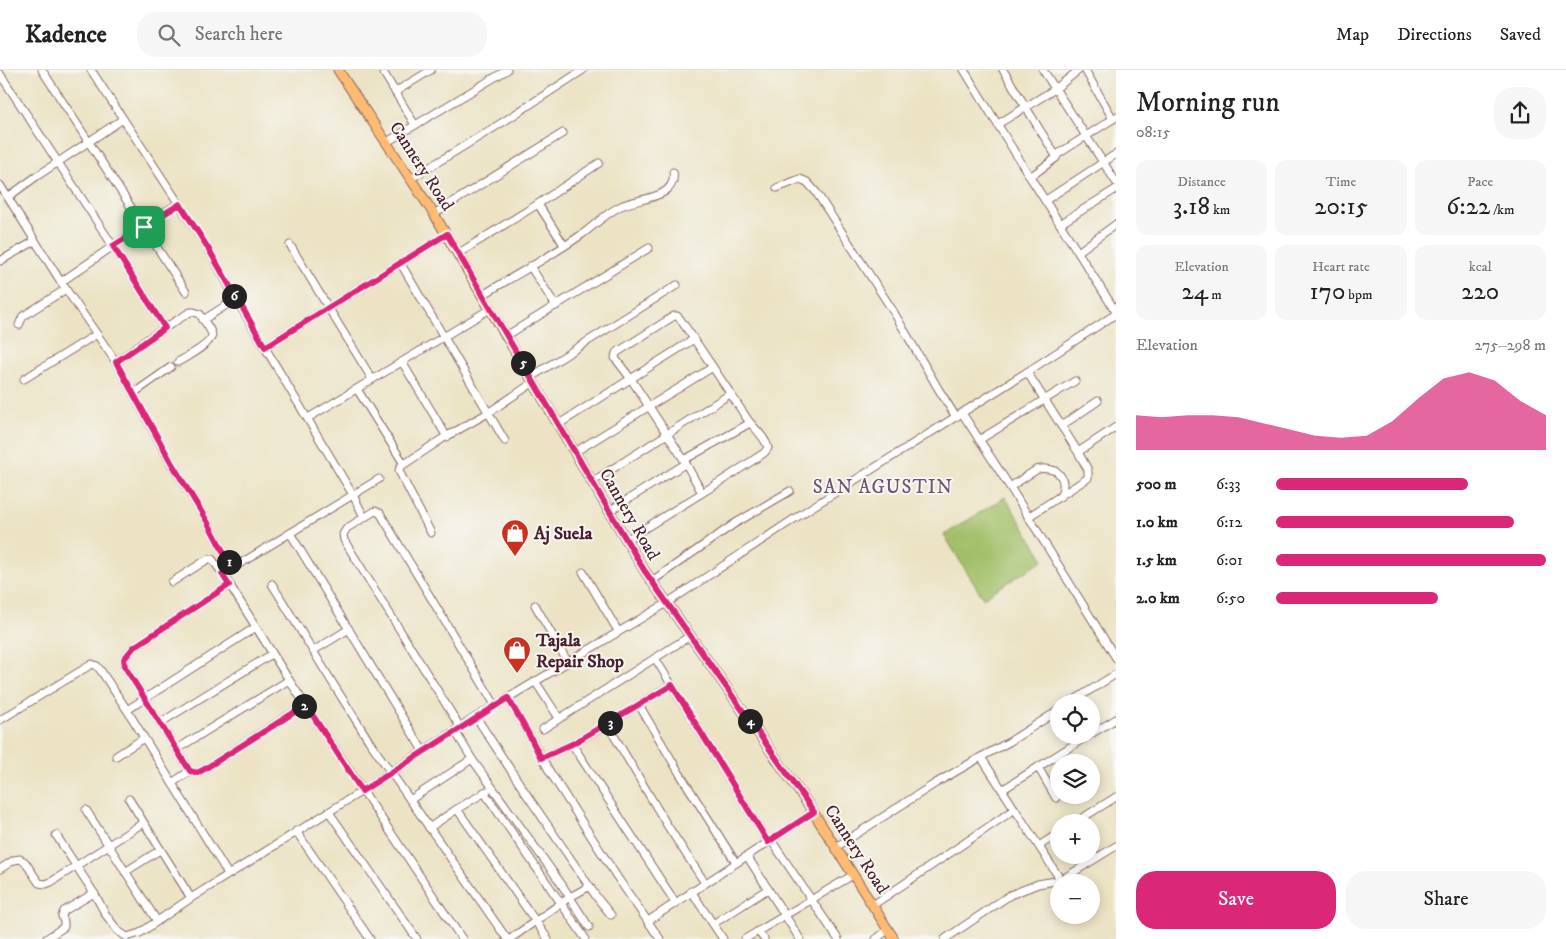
<!DOCTYPE html>
<meta charset="utf-8">
<style>
body{margin:0;font-family:"IM FELL DW Pica",serif;background:#f6f6f6;color:#222;height:100vh;display:flex;flex-direction:column;font-size:19px;white-space:nowrap}
*{box-sizing:border-box;margin:0}
p{font-size:16px;color:#767676}
.icon{flex:none;width:28px;height:28px;fill:none;stroke:currentColor;stroke-width:2;stroke-linecap:round;stroke-linejoin:round}
.map{position:relative;flex:1;overflow:hidden}
.details{display:flex;flex-direction:column;background:#fff;width:450px}
.details>*{flex:none}
.tools{position:absolute;left:1050px;top:624px;display:grid;gap:10px}
.tools a{display:grid;place-items:center;width:50px;height:50px;border-radius:50%;background:#fff;box-shadow:0 2px 12px #0003;font-size:25px}
.pin{position:absolute;display:grid;place-items:center;width:42px;height:42px;color:#fff;margin:-21px;border-radius:10px;box-shadow:0 2px 8px #0006}
.km{position:absolute;width:25px;height:25px;margin:-12px;border-radius:50%;background:#222;color:#fff;font-size:14px;line-height:25px;text-align:center}
.round{display:grid;place-items:center;flex:none;width:52px;height:52px;border-radius:20px;background:#f6f6f6}
.summary{display:flex;align-items:center;justify-content:space-between;height:85px;padding:0 20px}
h1{font-size:28px;font-weight:600;line-height:38px}
.metrics{display:grid;grid-template-columns:repeat(3,1fr);gap:8px;height:85px;padding:5px 20px}
.metrics div{display:grid;align-content:center;border-radius:12px;background:#f6f6f6;text-align:center}
.metrics b{font-size:25px;font-weight:600}
.metrics small{font-size:14px;font-weight:400}
.metrics p{font-size:14px}
.chart{height:140px;padding:10px 20px}
.chart p{display:flex;justify-content:space-between}
.chart svg{width:100%;height:90px;margin-top:5px;fill:#db2777;opacity:.7}
.primary-button{display:flex;gap:10px;margin-top:auto;padding:10px 20px}
.primary-button a{flex:1;height:58px;border-radius:20px;background:#db2777;color:#fff;font-size:20px;font-weight:600;line-height:58px;text-align:center}
.primary-button a+a{background:#f6f6f6;color:#222}
ul{padding:0 20px;list-style:none;font-size:16px}
li{display:grid;grid-template-columns:80px 60px 1fr;align-items:center;height:38px}
li i{height:12px;border-radius:6px;background:#db2777}
header{display:flex;align-items:center;gap:30px;box-sizing:border-box;height:70px;padding:0 25px;background:#fff;border-bottom:1px solid #e0e0e0}
header strong{font-size:24px}
nav{display:flex;gap:28px;margin-inline-start:auto;font-size:18px}
.search{width:350px;height:45px;background:#f6f6f6;display:flex;align-items:center;gap:12px;box-sizing:border-box;padding:0 18px;border-radius:20px;color:#767676;font-size:19px}
main{display:flex;flex:1;min-height:0}
.map>svg:first-child{display:block}
.green{fill:#a1bf67;stroke:#766f49}
.lines{fill:none;stroke-linecap:round;stroke-linejoin:round}
.minor-casing{stroke:#836461;stroke-width:9}
.major-casing{stroke:#836461;stroke-width:11}
.minor{stroke:#fff;stroke-width:7}
.major{stroke:#febb71;stroke-width:9}
.route-casing{stroke:#fff;stroke-width:10}
.route{stroke:#db2777;stroke-width:6}
.labels{text-anchor:middle;stroke-width:4;stroke-linejoin:round;paint-order:stroke}
.street-label{font-size:18px;fill:#4a1f2b;stroke:#f6f6f2}
.poi-label{font-size:18px;font-weight:bold;fill:#4a1f2b;stroke:#f6f6f2;text-anchor:start}
.neighbourhood-label{font-size:19px;letter-spacing:1px;fill:#715270;stroke:#f6f6f2}
</style>
<header>
<strong>Kadence</strong>
<div class="search"><svg class="icon" aria-label="search" viewBox="0 0 24 24"><circle cx="10" cy="10" r="6"/><path d="M15 15l6 6"/></svg>Search here</div>
<nav><a>Map</a><a>Directions</a><a>Saved</a></nav>
</header>
<main>
<div class="map">
<svg width="1116" height="869" viewBox="0 0 1116 869">
<rect width="100%" height="100%" fill="#f6f6f2"/>
<filter id="ink" filterUnits="userSpaceOnUse"><feTurbulence type="fractalNoise" baseFrequency=".02" numOctaves="2"/><feDisplacementMap in="SourceGraphic" scale="10" xChannelSelector="R" yChannelSelector="G"/><feConvolveMatrix kernelMatrix="1 2 1 2 8 2 1 2 1" color-interpolation-filters="sRGB"/></filter>
<filter id="wash" filterUnits="userSpaceOnUse"><feTurbulence type="fractalNoise" baseFrequency=".0096" numOctaves="4" result="noise"/><feDisplacementMap in="SourceGraphic" scale="20" xChannelSelector="R" yChannelSelector="G"/><feGaussianBlur stdDeviation="1.12" result="paint"/><feColorMatrix in="noise" values="0 0 0 0 0 0 0 0 0 0 0 0 0 0 0 0 0 1.4 0 .05"/><feComposite in="paint" operator="in"/></filter>
<g filter="url(#wash)">
<rect width="100%" height="100%" fill="#ece3c4"/>
<!-- green -->
<polygon class="green" points="1005,427 1044,490 983,528 944,465"/>
</g>
<g filter="url(#ink)">
<g class="lines">
<!-- minor casing -->
<g class="minor-casing">
<g id="minor">
<polyline points="42,0 186,222"/>
<polyline points="91,0 208,178 236,229 353,425 364,447"/>
<polyline points="382,0 415,55"/>
<polyline points="964,0 1030,107"/>
<polyline points="1003,0 1056,86"/>
<polyline points="1043,0 1116,112"/>
<polyline points="1085,0 1113,49"/>
<polyline points="0,4 113,176 179,133"/>
<polyline points="395,22 431,0"/>
<polyline points="1116,47 1058,84 1056,88 1030,107 1116,242"/>
<polyline points="998,54 1055,19 1079,0"/>
<polyline points="387,72 507,0"/>
<polyline points="412,108 503,52 583,0"/>
<polyline points="0,115 61,212 116,292 171,393 207,451 232,498"/>
<polyline points="777,118 800,109 807,112 816,122 893,241 939,320 956,347"/>
<polyline points="8,127 37,106 123,49"/>
<polyline points="1046,130 1116,84"/>
<polyline points="538,134 564,175"/>
<polyline points="434,144 563,63"/>
<polyline points="1060,154 1116,119"/>
<polyline points="290,175 372,309"/>
<polyline points="1078,182 1116,154"/>
<polyline points="459,183 538,134 599,93"/>
<polyline points="0,191 35,171"/>
<polyline points="401,194 505,371"/>
<polyline points="530,196 556,236"/>
<polyline points="61,212 113,176 165,258"/>
<path d="M483,225C515,205 550,187 581,165C594,156 606,143 621,136C638,128 678,129 673,102"/>
<polyline points="203,250 236,229"/>
<polyline points="19,255 23,246 66,219"/>
<polyline points="506,266 649,178"/>
<polyline points="694,269 680,249 677,246 674,246 616,283 615,288 631,309 684,390 702,423"/>
<polyline points="265,277 447,164"/>
<path d="M116,292L149,268L190,242H194L200,244C203,250 211,259 212,265C212,273 185,288 178,292"/>
<polyline points="402,292 447,367"/>
<polyline points="1027,302 1078,382 1116,357"/>
<polyline points="531,307 677,215"/>
<polyline points="24,309 97,264"/>
<polyline points="357,319 404,394"/>
<polyline points="134,323 171,297"/>
<polyline points="962,343 1010,417 1116,588"/>
<polyline points="308,348 490,239"/>
<path d="M559,354L694,269C712,296 730,323 748,350C755,359 766,368 768,378L764,383L723,410L626,470"/>
<polyline points="1061,356 1098,331"/>
<polyline points="979,370 1075,311"/>
<polyline points="575,382 713,297"/>
<polyline points="684,390 750,353"/>
<polyline points="379,409 223,504 289,610 462,869"/>
<polyline points="592,412 730,324"/>
<path d="M1010,417L1036,400C1043,397 1050,399 1056,401C1065,408 1064,416 1061,426"/>
<polyline points="609,441 685,394"/>
<polyline points="1028,447 1088,408 1088,400 1078,382"/>
<polyline points="290,463 423,681"/>
<polyline points="431,463 399,401 400,397 442,369 488,343 534,312"/>
<polyline points="583,502 618,561"/>
<polyline points="652,511 734,454 790,421"/>
<polyline points="172,512 208,489 212,489 223,504"/>
<polyline points="272,514 332,612 369,671 507,869"/>
<polyline points="229,515 134,577 124,589 125,597 190,701 197,703 203,700 305,635"/>
<polyline points="535,535 567,591"/>
<polyline points="313,581 349,559"/>
<polyline points="655,588 768,772"/>
<polyline points="535,611 559,648"/>
<polyline points="508,628 550,702 617,807 660,869"/>
<polyline points="1071,632 1116,604"/>
<polyline points="639,635 680,704 736,793"/>
<polyline points="127,640 172,713"/>
<polyline points="476,647 525,722 598,829 611,845"/>
<polyline points="0,650 92,594 97,596 101,601 127,640 256,557"/>
<polyline points="160,653 272,584"/>
<polyline points="607,654 671,615"/>
<polyline points="460,657 344,470 343,464 347,458 375,441 380,443 495,635"/>
<polyline points="543,659 690,566"/>
<polyline points="455,661 472,689 560,812 589,857"/>
<polyline points="1091,664 1116,649"/>
<polyline points="572,674 675,832"/>
<polyline points="177,679 289,610"/>
<polyline points="116,686 144,668"/>
<polyline points="981,687 1009,672 1059,640"/>
<polyline points="541,688 572,674 607,654 667,755 705,813"/>
<polyline points="1038,697 1056,728"/>
<polyline points="190,701 172,713 228,804"/>
<polyline points="1002,720 1089,665"/>
<polyline points="484,722 585,868"/>
<polyline points="129,729 191,828"/>
<polyline points="410,730 472,689"/>
<polyline points="457,739 487,721"/>
<polyline points="86,740 157,851"/>
<polyline points="329,742 417,869"/>
<polyline points="1076,752 1116,727"/>
<polyline points="429,758 457,739 548,869"/>
<polyline points="296,761 370,869"/>
<polyline points="56,765 94,823 106,845 118,861 127,867 140,863 191,828 362,721 476,647 667,533 809,439 1027,302 1116,244"/>
<polyline points="771,770 838,869"/>
<polyline points="1039,776 1059,763"/>
<polyline points="836,777 936,713 981,687 1062,812"/>
<polyline points="747,786 800,869"/>
<polyline points="0,799 14,790 20,789 25,792 39,813 46,814 51,812 143,753"/>
<polyline points="125,802 160,780"/>
<polyline points="691,821 723,869"/>
<polyline points="873,835 1015,739"/>
<polyline points="648,851 814,742"/>
<polyline points="713,854 768,819"/>
<polyline points="758,861 764,869"/>
<polyline points="46,869 64,857 64,852 62,846 64,841 94,823"/>
<polyline points="510,869 570,827 590,816"/>
<polyline points="745,869 853,805"/>
<polyline points="876,869 888,860"/>
<polyline points="945,869 1010,825 1038,814 1061,810 1116,776"/>
</g>
</g>
<!-- major casing -->
<g class="major-casing">
<polyline id="major" points="338,0 434,144 644,500 808,734 894,869"/>
</g>
<!-- minor -->
<use href="#minor" class="minor"/>
<!-- major -->
<use href="#major" class="major"/>
</g>
</g>
<g class="lines" filter="url(#ink)">
<!-- route casing -->
<g class="route-casing">
<polygon id="route" points="180,134 208,178 265,277 447,164 644,500 814,742 768,772 672,615 572,674 541,688 527,661 508,628 362,721 306,635 203,700 197,703 190,701 125,597 124,589 134,577 229,515 222,504 232,498 207,451 171,392 116,292 165,258 113,176"/>
</g>
<!-- route -->
<use href="#route" class="route"/>
</g>
<!-- icons -->
<defs>
<g id="shop-pin" transform="scale(1.4375)"><path d="M0 17L-7.5 6A9.5 9.5 0 1 1 7.5 6Z" fill="#c8321e" stroke="#f6f6f2"/><path d="M-5-2.5h2.3a2.7 3.5 0 0 1 5.4 0H5L5.5 6h-11ZM-1.5-2.5h3a1.5 2.3 0 0 0-3 0Z" fill="#fff"/></g>
</defs>
<g fill-rule="evenodd">
<use href="#shop-pin" x="515" y="463"/>
<use href="#shop-pin" x="517" y="580"/>
</g>
<g class="labels">
<!-- street labels -->
<g class="street-label">
<text transform="translate(422 96) rotate(57)" y="6">Cannery Road</text>
<text transform="translate(630 444) rotate(60)" y="6">Cannery Road</text>
<text transform="translate(857 779) rotate(57)" y="6">Cannery Road</text>
</g>
<!-- poi labels -->
<g class="poi-label">
<text x="534" y="469">Aj Suela</text>
<text x="536" y="576">Tajala<tspan x="536" dy="21">Repair Shop</tspan></text>
</g>
<!-- neighbourhood labels -->
<g class="neighbourhood-label">
<text x="883" y="423">SAN AGUSTIN</text>
</g>
</g>
</svg>
<div class="tools">
<a><svg class="icon" aria-label="locate" viewBox="0 0 24 24"><circle cx="12" cy="12" r="6"/><path d="M12 2v4M12 18v4M2 12h4M18 12h4"/></svg></a>
<a><svg class="icon" aria-label="layers" viewBox="0 0 24 24"><path d="M12 4l9 5-9 5-9-5zM3 14l9 5 9-5"/></svg></a>
<a>+</a>
<a>−</a>
</div>
<div class="pin" style="left:144px;top:157px;background:#1e9e55"><svg class="icon" aria-label="arrive" viewBox="0 0 24 24"><path d="M6 21V4h12l-3 4 3 4H6"/></svg></div>
<b class="km" style="left:229px;top:492px">1</b>
<b class="km" style="left:304px;top:636px">2</b>
<b class="km" style="left:610px;top:653px">3</b>
<b class="km" style="left:750px;top:651px">4</b>
<b class="km" style="left:523px;top:293px">5</b>
<b class="km" style="left:234px;top:226px">6</b>
</div>
<section class="details">
<div class="summary"><div><h1>Morning run</h1><p>08:15</p></div><a class="round"><svg class="icon" aria-label="share" viewBox="0 0 24 24"><path d="M12 15V3M7 8l5-5 5 5M5 13v7h14v-7"/></svg></a></div>
<div class="metrics">
<div><p>Distance</p><b>3.18<small> km</small></b></div>
<div><p>Time</p><b>20:15</b></div>
<div><p>Pace</p><b>6:22<small> /km</small></b></div>
</div>
<div class="metrics">
<div><p>Elevation</p><b>24<small> m</small></b></div>
<div><p>Heart rate</p><b>170<small> bpm</small></b></div>
<div><p>kcal</p><b>220</b></div>
</div>
<div class="chart"><p><span>Elevation</span>275–298 m</p>
<svg viewBox="0 0 160 44" preserveAspectRatio="none"><path d="M0 44V27L10 28L20 27L30 27L40 28L50 31L60 34L70 37L80 38L90 37L100 30L110 19L120 9L130 6L140 10L150 20L160 27V44z"/></svg>
</div>
<ul>
<li><b>500 m</b>6:33<i style="width:71%"></i></li>
<li><b>1.0 km</b>6:12<i style="width:88%"></i></li>
<li><b>1.5 km</b>6:01<i style="width:100%"></i></li>
<li><b>2.0 km</b>6:50<i style="width:60%"></i></li>
</ul>
<div class="primary-button"><a>Save</a><a>Share</a></div>
</section>
</main>
